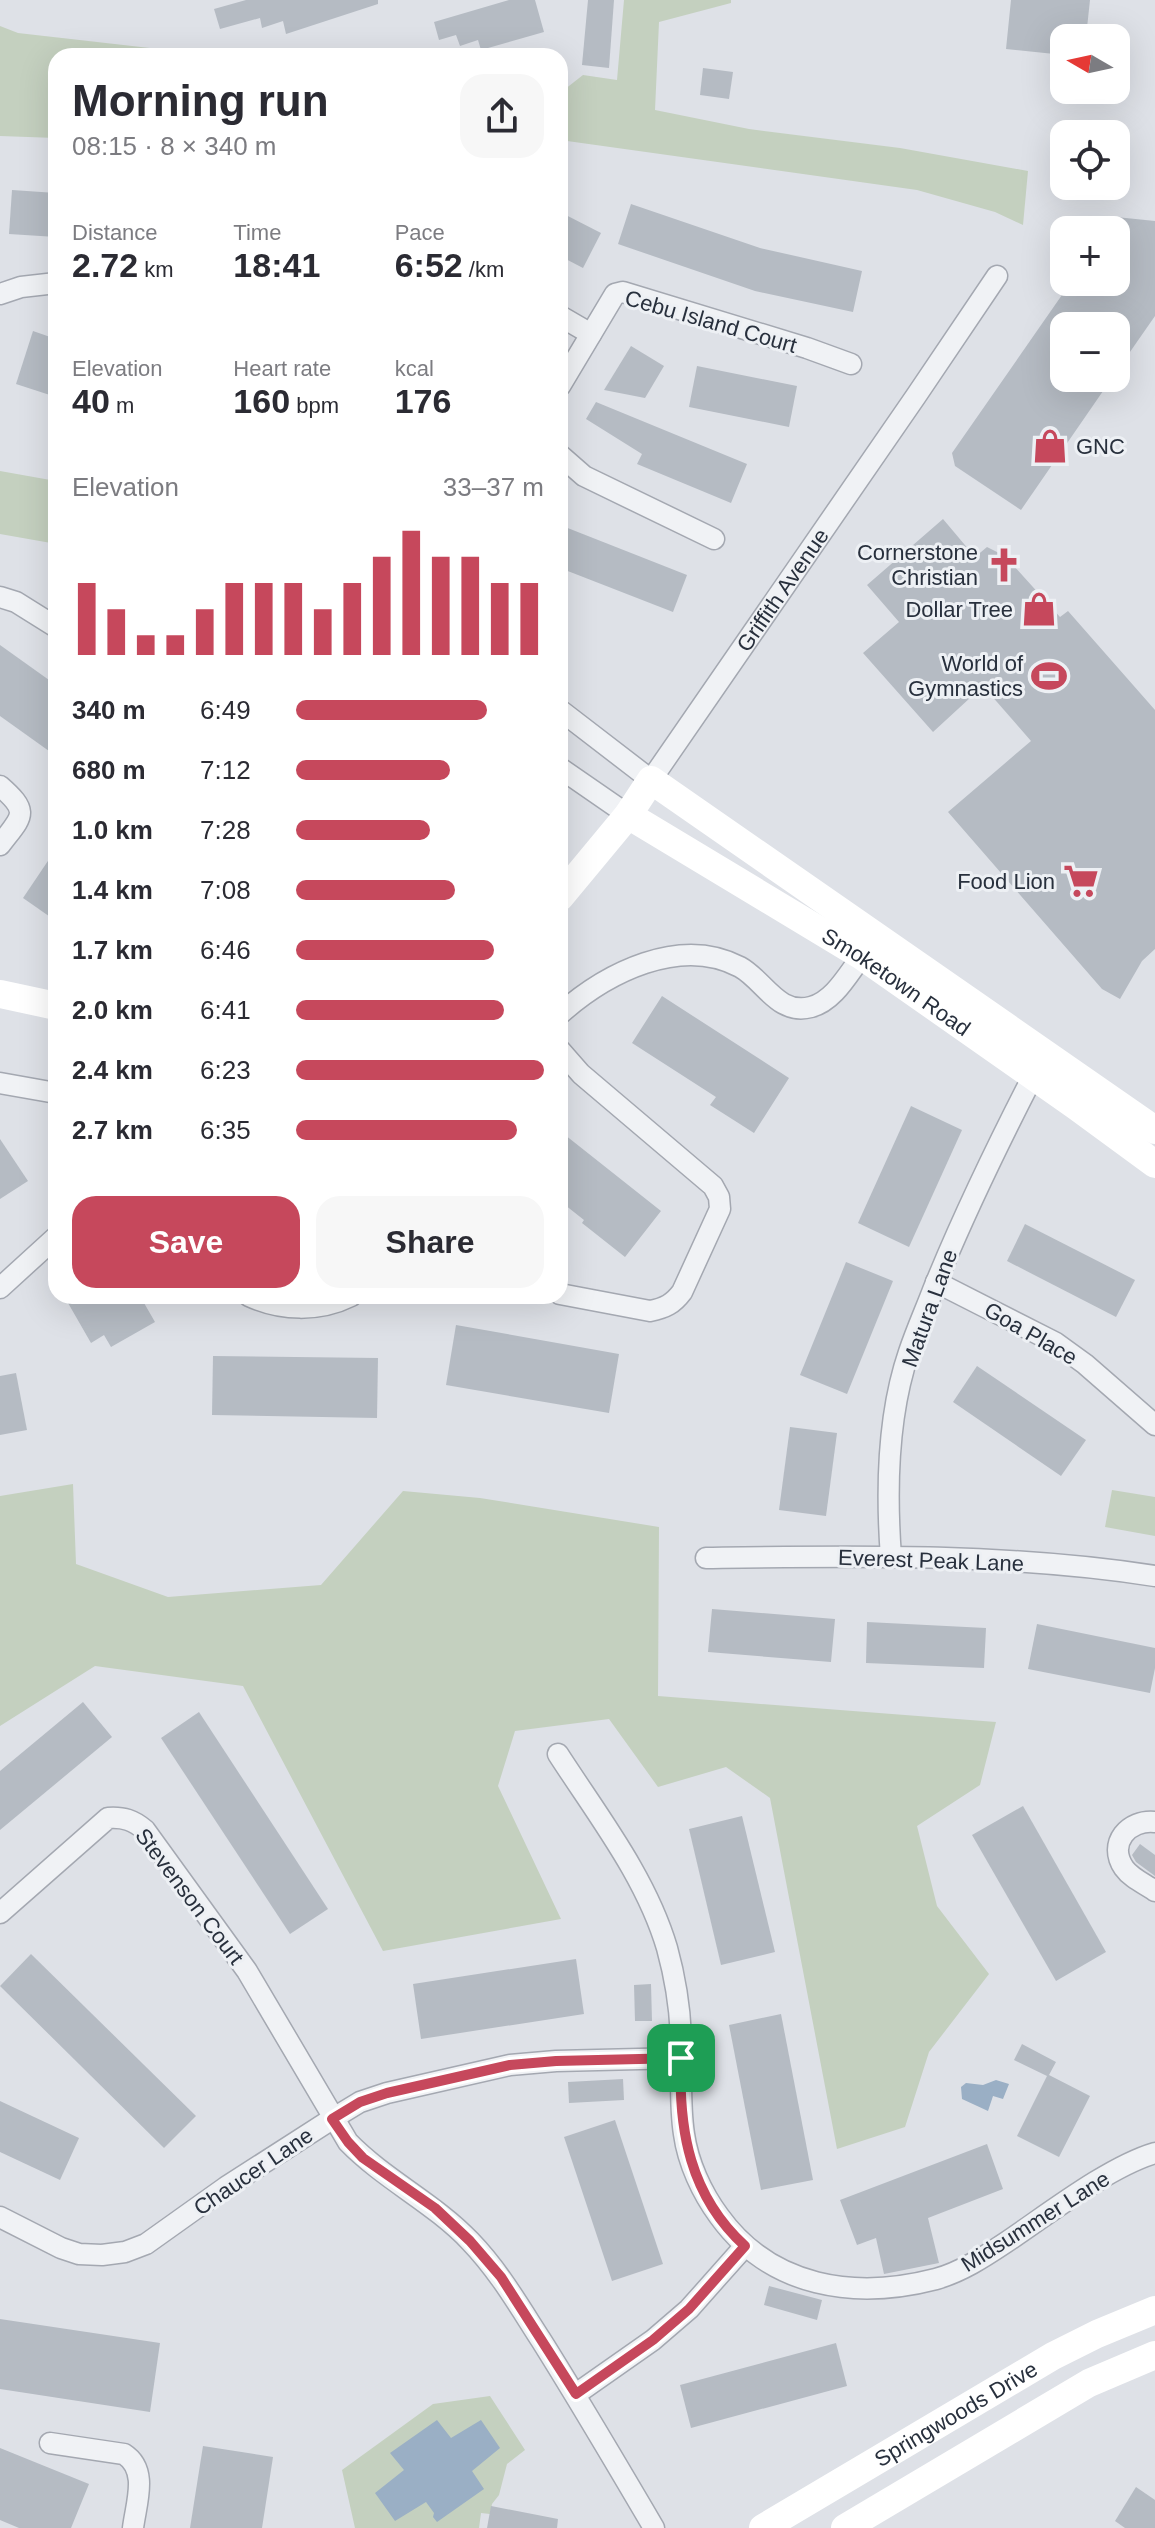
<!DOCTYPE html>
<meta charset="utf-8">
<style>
body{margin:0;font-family:Helvetica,sans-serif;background:#f7f7f7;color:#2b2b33;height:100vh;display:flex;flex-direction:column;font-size:30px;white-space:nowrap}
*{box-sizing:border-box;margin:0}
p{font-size:26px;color:#7c7c81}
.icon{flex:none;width:44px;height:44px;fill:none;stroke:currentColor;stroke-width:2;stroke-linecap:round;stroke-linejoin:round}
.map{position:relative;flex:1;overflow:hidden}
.side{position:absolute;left:48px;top:48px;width:520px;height:1256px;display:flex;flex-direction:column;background:#fff;border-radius:24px;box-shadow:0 8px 32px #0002}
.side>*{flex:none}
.needle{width:52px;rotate:279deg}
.tools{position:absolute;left:1050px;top:24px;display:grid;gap:16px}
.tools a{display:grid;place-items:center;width:80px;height:80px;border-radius:16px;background:#fff;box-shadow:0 8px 32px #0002;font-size:40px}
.pin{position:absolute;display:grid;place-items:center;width:68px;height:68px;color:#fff;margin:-34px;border-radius:16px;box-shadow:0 4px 12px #0006}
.round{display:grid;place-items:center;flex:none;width:84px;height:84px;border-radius:24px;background:#f7f7f7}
.headline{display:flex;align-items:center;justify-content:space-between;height:136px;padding:0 24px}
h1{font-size:44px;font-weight:700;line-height:60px}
.stats{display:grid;grid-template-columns:repeat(3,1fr);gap:12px;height:136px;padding:8px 24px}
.stats div{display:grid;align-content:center}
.stats b{font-size:34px;font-weight:700}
.stats small{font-size:22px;font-weight:400}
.stats p{font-size:22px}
.chart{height:224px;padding:16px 24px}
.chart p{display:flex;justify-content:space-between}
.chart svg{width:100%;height:144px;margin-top:8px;stroke:#c6485c;stroke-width:6}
.cta{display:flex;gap:16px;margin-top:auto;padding:16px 24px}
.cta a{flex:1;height:92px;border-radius:24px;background:#c6485c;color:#fff;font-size:32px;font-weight:700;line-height:92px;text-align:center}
.cta a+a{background:#f7f7f7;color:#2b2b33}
ul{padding:0 24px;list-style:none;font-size:26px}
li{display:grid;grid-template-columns:128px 96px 1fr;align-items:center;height:60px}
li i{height:20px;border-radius:10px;background:#c6485c}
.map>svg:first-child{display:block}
.green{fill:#c4d0bf}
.water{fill:#9aafc5}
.building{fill:#b5bbc3}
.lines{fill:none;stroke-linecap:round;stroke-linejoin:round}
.street-casing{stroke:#a4a8b1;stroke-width:23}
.street{stroke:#f0f2f5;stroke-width:20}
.secondary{stroke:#fff;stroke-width:28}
.route-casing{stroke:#fff;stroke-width:16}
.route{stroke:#c6485c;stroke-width:10}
.labels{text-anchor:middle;stroke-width:6;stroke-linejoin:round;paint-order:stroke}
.street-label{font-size:22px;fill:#28303d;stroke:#edf0f4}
.poi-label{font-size:22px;fill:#28303d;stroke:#edf0f4;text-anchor:end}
</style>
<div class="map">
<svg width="1155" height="2528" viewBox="0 0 1155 2528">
<rect width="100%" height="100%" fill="#dee1e7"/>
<!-- green -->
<g class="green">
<polygon points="624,0 731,0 731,3 659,22 655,110 749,129 900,148 1028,171 1023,225 995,212 917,190 560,140 560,93 583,75 617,80"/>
<polygon points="0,26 18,33 220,56 56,56 56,138 0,136"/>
<polygon points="0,471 56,481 56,517 51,543 0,534"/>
<polygon points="73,1484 76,1564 168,1597 321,1585 403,1491 480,1498 659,1527 658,1696 996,1722 980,1785 917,1826 937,1906 989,1974 929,2052 905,2127 837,2149 770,1798 726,1767 658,1787 609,1719 515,1731 498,1786 561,1919 383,1951 243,1686 95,1666 0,1726 0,1496"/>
<polygon points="1112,1490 1155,1497 1155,1536 1105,1527"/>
<polygon points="490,2396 525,2450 507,2464 499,2495 492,2504 490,2514 481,2513 479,2528 355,2528 342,2470 433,2404"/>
</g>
<!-- water -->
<g class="water">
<polygon points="996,2080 1009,2084 1003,2099 993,2096 988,2111 962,2099 961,2087 966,2083 983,2085"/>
<polygon points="437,2420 451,2438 481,2420 500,2448 472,2471 484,2489 437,2522 433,2517 434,2513 426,2502 395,2521 375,2493 404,2470 390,2453"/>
</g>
<!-- building -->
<g class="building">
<polygon points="246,0 378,0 378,4 286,34 283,21 262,28 260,18 220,29 214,9"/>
<polygon points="509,0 535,0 544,32 481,50 478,40 460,46 456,35 439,40 434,22"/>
<polygon points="588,0 614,0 609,68 582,65"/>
<polygon points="1011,0 1090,0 1086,37 1067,35 1064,38 1064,55 1006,49"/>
<polygon points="703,68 733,72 729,99 700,95"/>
<polygon points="12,190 56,193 56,237 9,234"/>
<polygon points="631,204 760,248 862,271 853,312 755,291 618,244"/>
<polygon points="560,212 601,233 583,268 560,256"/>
<polygon points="1116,217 1155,221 1155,316 1116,372 1116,326 1064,326 1064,378 1112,378 1021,510 955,466 952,453 1071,282 1116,282"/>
<polygon points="33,331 56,339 56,397 16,384"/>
<polygon points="631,346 664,366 645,398 604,390"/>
<polygon points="697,366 797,386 789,427 689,407"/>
<polygon points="596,402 747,464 731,503 637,464 642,454 586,419"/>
<polygon points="943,519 975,557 987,547 1005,556 1060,617 1068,611 1155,710 1155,949 1142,961 1120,999 1102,989 948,812 1031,741 983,686 933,732 863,653 899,622 867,585"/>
<polygon points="560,525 687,575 673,612 560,568"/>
<polygon points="0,645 56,685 56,756 0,716"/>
<polygon points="56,849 56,921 23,898"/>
<polygon points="662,996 789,1078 754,1133 710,1105 716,1097 632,1043"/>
<polygon points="911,1106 962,1130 909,1247 858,1223"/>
<polygon points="560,1131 661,1211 625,1257 582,1223 584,1220 560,1201"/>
<polygon points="0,1139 28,1181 0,1199"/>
<polygon points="1025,1224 1135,1280 1116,1317 1007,1261"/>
<polygon points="846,1262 893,1281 847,1394 800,1375"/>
<polygon points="64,1296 140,1296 155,1322 111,1347 104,1335 91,1343"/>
<polygon points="456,1325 619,1354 609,1413 446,1385"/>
<polygon points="213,1356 378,1358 377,1418 212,1415"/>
<polygon points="977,1366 1086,1440 1061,1476 953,1402"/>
<polygon points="16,1373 27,1430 0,1435 0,1376"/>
<polygon points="790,1427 837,1433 826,1516 779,1510"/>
<polygon points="712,1609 835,1619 831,1662 708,1652"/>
<polygon points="867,1622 986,1628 984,1668 866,1663"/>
<polygon points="1037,1624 1155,1648 1155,1668 1150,1693 1028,1669"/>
<polygon points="83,1702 112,1737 0,1830 0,1771"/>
<polygon points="199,1712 328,1909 290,1934 161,1738"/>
<polygon points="1023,1806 1106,1952 1056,1981 972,1835"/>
<polygon points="742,1816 775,1952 721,1965 689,1829"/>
<polygon points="1140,1844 1155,1855 1155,1876 1136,1862 1132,1855"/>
<polygon points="31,1954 196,2116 164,2148 0,1986"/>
<polygon points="576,1959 584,2014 421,2039 413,1984"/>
<polygon points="651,1984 652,2021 635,2021 634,1985"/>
<polygon points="781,2014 813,2180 761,2190 729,2025"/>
<polygon points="1022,2044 1056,2062 1049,2075 1090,2096 1059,2157 1017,2136 1047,2076 1014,2060"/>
<polygon points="623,2079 624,2100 569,2103 568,2082"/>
<polygon points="0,2101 79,2138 60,2180 0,2152"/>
<polygon points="615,2120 663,2264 612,2281 564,2137"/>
<polygon points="987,2144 1003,2189 928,2218 939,2263 884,2274 876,2238 857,2245 840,2200"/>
<polygon points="769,2286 822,2300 817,2320 764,2305"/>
<polygon points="0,2319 160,2343 150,2412 0,2389"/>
<polygon points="836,2343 847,2386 691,2428 680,2385"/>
<polygon points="203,2446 273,2457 262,2528 190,2528"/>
<polygon points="0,2448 89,2484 71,2528 19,2528 0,2520"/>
<polygon points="1136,2487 1155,2500 1155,2528 1125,2528 1115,2521"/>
<polygon points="491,2506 558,2519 557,2528 487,2528"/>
</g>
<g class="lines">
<!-- street casing -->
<g class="street-casing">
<g id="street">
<polyline points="0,294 21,287 56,283"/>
<polyline points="560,316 591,334"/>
<polyline points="560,386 615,294 623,292 807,348 851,364"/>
<polyline points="560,455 584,476 714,539"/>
<polyline points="0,597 16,602 56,627"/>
<path id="s1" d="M560,710L651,780L916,396L997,276"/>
<polyline points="560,768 628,815"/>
<path d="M0,786C31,813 22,816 0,845"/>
<path d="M560,1014C606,973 680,935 740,967C764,980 778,1016 811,1007C834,1001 848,974 862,956"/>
<path d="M560,1050L581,1074L713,1186L719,1197L720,1209L682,1292C673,1304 665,1308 650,1311L560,1294"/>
<polyline points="0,1083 56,1093"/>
<polyline points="936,1282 1056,1343 1085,1364 1155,1425"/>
<polyline points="0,1288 56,1237"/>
<path d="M249,1296C281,1311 319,1312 351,1296"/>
<path d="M891,1557C886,1490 887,1416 909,1352C916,1331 925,1311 933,1290C963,1216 997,1146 1033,1076"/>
<path d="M706,1558C855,1556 1007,1553 1155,1576"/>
<path d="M558,1754C598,1816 646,1877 667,1948C675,1977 680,2008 681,2038C682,2070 679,2102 684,2134C688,2163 702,2193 719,2216C771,2288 855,2300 936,2279C961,2272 984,2257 1005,2243C1047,2215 1108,2167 1155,2153"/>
<path d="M1155,1822C1129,1819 1107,1843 1124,1868C1131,1878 1145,1884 1155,1891"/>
<path d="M0,1913L108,1818C124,1817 133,1820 145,1830L247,1971L348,2142C385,2180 434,2203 470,2241C499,2271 519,2306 541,2340C580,2402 617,2465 654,2528"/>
<polyline points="0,2217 61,2248 79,2254 102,2255 125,2252 146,2244 226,2187 332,2119 360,2102 387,2093 510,2065 556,2061 681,2058"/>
<polyline points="576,2394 653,2340 689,2309 745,2246"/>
<path d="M50,2443L124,2454C149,2470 136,2503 133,2528"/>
</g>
</g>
<!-- street -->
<use href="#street" class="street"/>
<!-- secondary -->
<g class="secondary">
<path id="s2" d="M628,815L862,956L1076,1106L1155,1164"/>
<polyline points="560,897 628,815 651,780 1155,1130"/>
<polyline points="0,994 56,1006"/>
<path id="s3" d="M763,2528L1053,2356L1097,2334L1155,2310"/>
<polyline points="845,2528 1089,2383 1155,2355"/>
</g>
</g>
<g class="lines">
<!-- route casing -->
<g class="route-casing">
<path id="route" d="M681,2058C678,2130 690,2196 745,2246L689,2309L653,2340L576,2394L501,2277L470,2241L435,2208L363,2158L348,2142L332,2119L360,2102L387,2093L510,2065L556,2061Z"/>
</g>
<!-- route -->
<use href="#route" class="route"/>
</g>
<!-- icons -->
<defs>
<g id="shop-bare" transform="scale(2.76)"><path d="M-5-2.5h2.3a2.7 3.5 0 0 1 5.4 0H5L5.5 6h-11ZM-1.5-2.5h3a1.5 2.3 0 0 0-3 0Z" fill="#c6485c" stroke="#edf0f4" stroke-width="2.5" paint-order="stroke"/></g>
<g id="church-bare" transform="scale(2.76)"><path d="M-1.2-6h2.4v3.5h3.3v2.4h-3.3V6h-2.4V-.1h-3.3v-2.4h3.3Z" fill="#c6485c" stroke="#edf0f4" stroke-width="2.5" paint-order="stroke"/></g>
<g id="stadium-bare" transform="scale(2.76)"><path d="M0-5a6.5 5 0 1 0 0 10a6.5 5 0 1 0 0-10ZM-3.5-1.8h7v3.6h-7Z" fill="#c6485c" stroke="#edf0f4" stroke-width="2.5" paint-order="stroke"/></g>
<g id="supermarket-bare" transform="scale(2.76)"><path d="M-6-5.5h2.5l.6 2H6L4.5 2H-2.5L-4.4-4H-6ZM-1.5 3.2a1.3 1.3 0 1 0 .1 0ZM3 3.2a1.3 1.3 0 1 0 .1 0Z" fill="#c6485c" stroke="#edf0f4" stroke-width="2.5" paint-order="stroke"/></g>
</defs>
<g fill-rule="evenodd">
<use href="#shop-bare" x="1050" y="446"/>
<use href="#church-bare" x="1004" y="565"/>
<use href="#shop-bare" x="1039" y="609"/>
<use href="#stadium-bare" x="1049" y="676"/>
<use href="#supermarket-bare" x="1081" y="881"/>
</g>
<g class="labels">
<!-- street labels -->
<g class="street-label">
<text transform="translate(711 321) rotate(16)" y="8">Cebu Island Court</text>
<text dy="8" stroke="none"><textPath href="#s1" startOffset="346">Griffith Avenue</textPath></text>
<text dy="8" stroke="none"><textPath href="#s2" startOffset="316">Smoketown Road</textPath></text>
<text transform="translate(929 1308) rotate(-70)" y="8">Matura Lane</text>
<text transform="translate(1031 1333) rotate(30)" y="8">Goa Place</text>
<text transform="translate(931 1560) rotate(2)" y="8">Everest Peak Lane</text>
<text transform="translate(190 1896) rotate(53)" y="8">Stevenson Court</text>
<text transform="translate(253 2171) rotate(-34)" y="8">Chaucer Lane</text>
<text transform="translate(1035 2221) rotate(-32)" y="8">Midsummer Lane</text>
<text dy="8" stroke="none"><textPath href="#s3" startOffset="224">Springwoods Drive</textPath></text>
</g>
<!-- poi labels -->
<g class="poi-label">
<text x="1076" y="454" text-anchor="start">GNC</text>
<text x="978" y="560">Cornerstone<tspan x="978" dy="25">Christian</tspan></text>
<text x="1013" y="617">Dollar Tree</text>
<text x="1023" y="671">World of<tspan x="1023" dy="25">Gymnastics</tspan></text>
<text x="1055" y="889">Food Lion</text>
</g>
</g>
</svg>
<div class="tools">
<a><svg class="needle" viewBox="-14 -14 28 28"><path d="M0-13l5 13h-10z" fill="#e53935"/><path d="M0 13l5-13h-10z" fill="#7c7c81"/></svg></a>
<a><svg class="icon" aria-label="locate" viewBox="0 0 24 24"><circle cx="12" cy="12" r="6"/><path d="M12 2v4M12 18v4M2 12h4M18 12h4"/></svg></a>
<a>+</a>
<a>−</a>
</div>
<div class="pin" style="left:681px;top:2058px;background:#1e9e55"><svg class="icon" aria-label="arrive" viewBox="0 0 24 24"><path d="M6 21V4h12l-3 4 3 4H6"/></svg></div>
<section class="side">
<div class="headline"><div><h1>Morning run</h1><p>08:15 · 8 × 340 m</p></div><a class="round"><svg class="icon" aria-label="share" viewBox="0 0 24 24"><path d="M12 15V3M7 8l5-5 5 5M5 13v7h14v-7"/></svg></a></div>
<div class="stats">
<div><p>Distance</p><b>2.72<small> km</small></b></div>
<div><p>Time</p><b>18:41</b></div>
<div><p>Pace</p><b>6:52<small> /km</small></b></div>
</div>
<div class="stats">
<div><p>Elevation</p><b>40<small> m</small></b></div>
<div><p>Heart rate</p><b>160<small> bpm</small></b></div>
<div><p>kcal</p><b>176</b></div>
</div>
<div class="chart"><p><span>Elevation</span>33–37 m</p>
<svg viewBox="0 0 160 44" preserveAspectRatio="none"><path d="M5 44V22M15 44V30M25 44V38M35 44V38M45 44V30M55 44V22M65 44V22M75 44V22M85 44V30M95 44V22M105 44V14M115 44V6M125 44V14M135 44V14M145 44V22M155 44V22"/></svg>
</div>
<ul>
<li><b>340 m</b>6:49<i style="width:77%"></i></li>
<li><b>680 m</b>7:12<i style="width:62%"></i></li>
<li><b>1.0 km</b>7:28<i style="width:54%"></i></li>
<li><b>1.4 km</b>7:08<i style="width:64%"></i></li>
<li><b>1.7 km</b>6:46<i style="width:80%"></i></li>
<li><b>2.0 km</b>6:41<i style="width:84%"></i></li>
<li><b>2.4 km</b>6:23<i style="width:100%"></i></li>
<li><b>2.7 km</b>6:35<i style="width:89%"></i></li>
</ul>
<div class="cta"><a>Save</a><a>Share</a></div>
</section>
</div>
